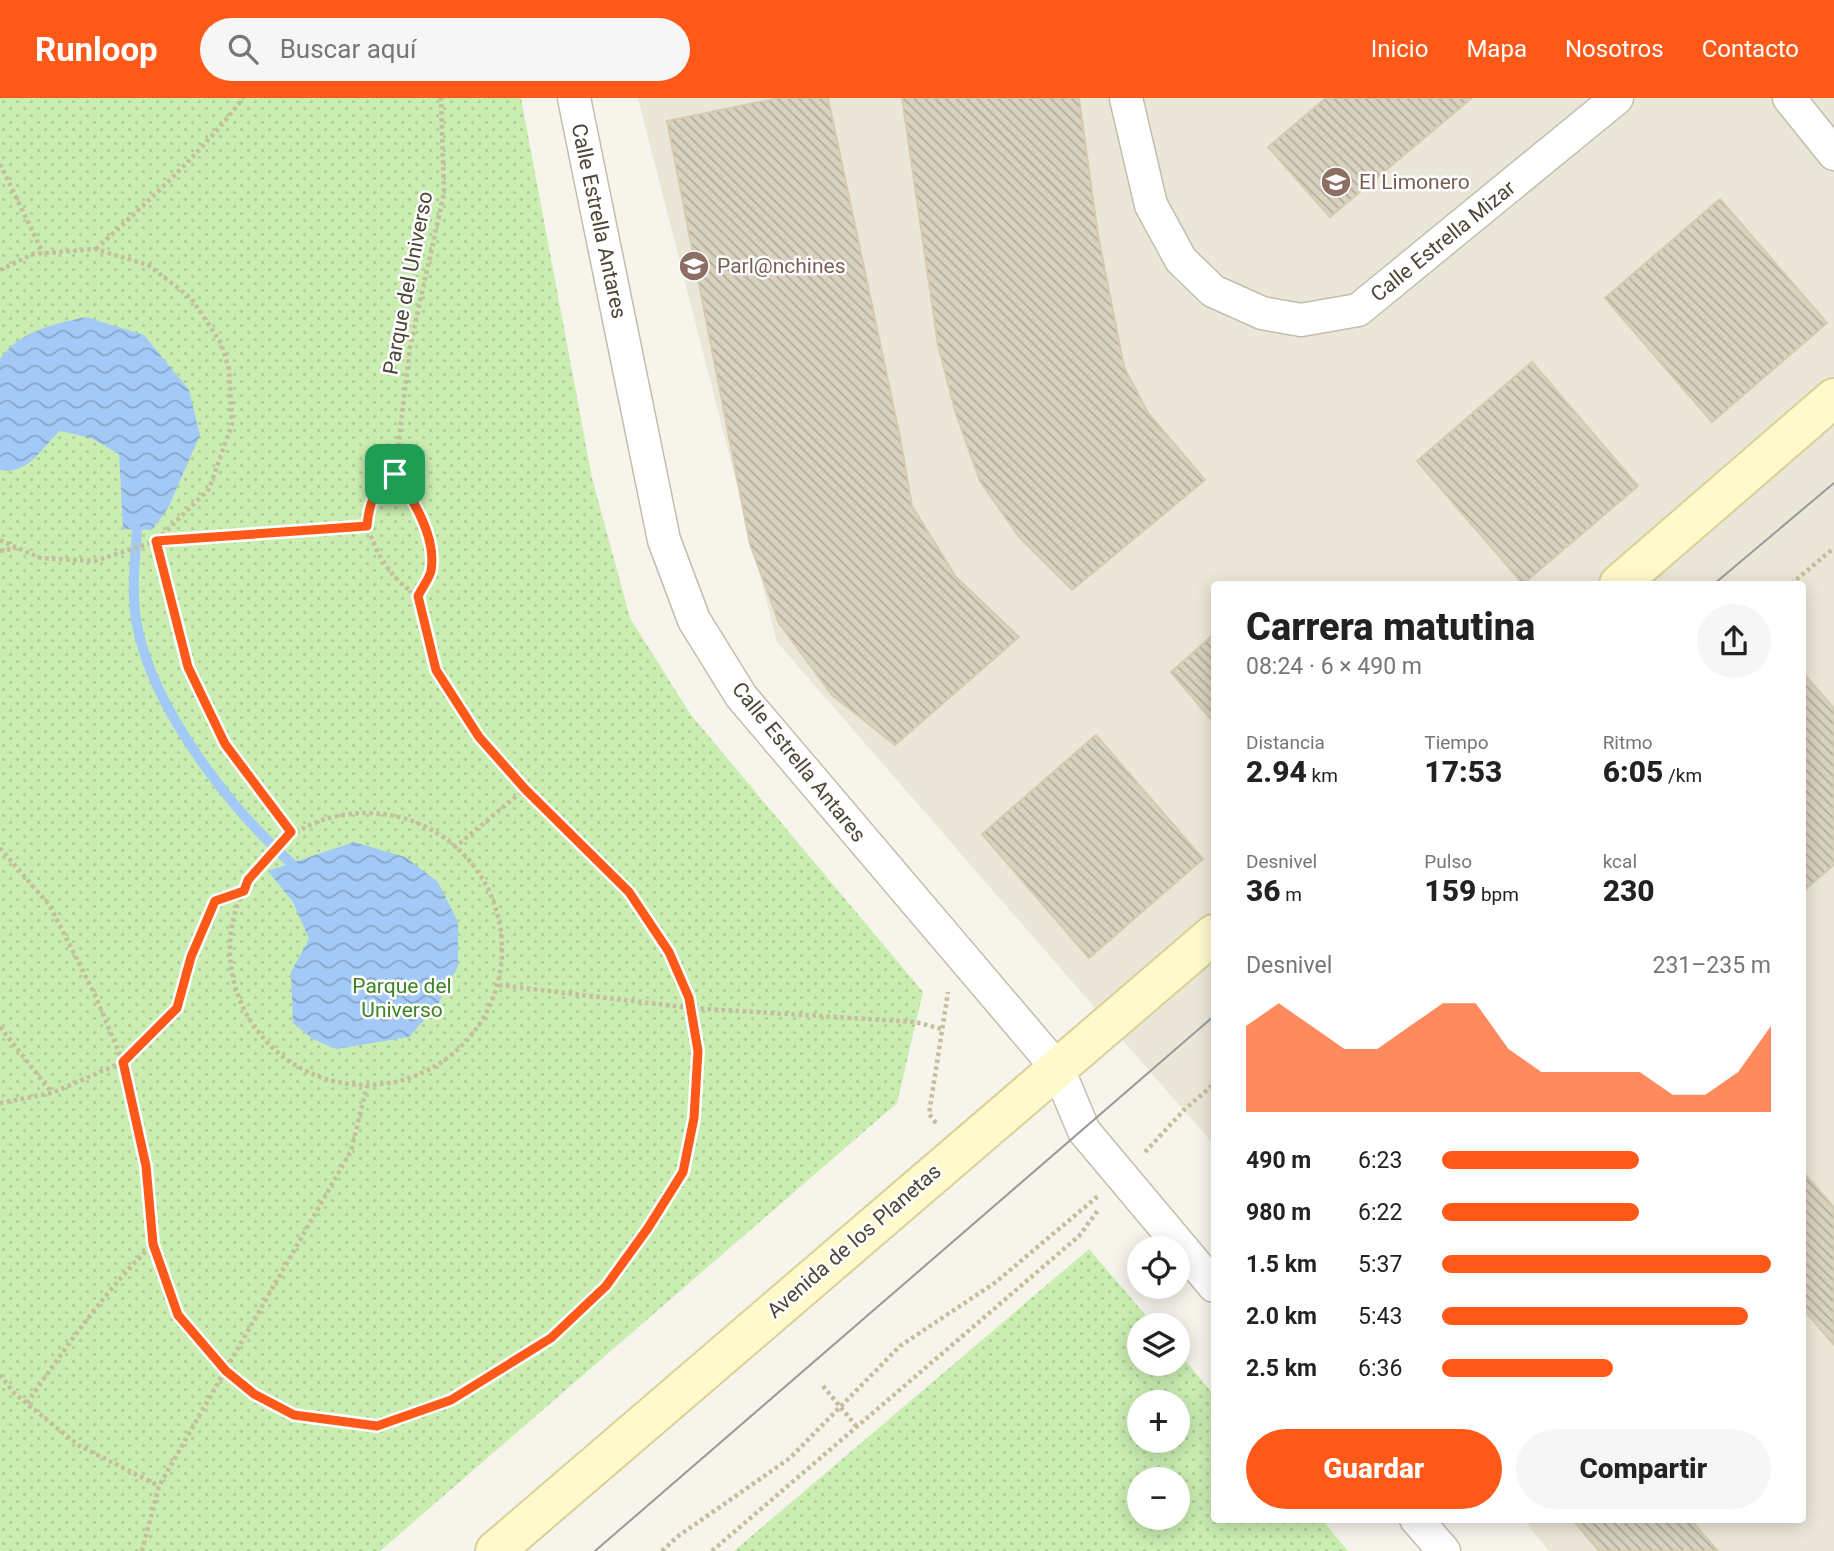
<!DOCTYPE html>
<html lang="es">
<meta charset="utf-8">
<style>
body{margin:0;font-family:Roboto,sans-serif;background:#f6f6f6;color:#222;height:100vh;display:flex;flex-direction:column;font-size:26px;white-space:nowrap}
*{box-sizing:border-box;margin:0}
p{font-size:23px;color:#767676}
.icon{flex:none;width:38px;height:38px;fill:none;stroke:currentColor;stroke-width:2;stroke-linecap:round;stroke-linejoin:round}
.map{position:relative;flex:1;overflow:hidden}
.panel{position:absolute;left:1211px;top:483px;width:595px;height:942px;display:flex;flex-direction:column;background:#fff;border-radius:7px;box-shadow:0 4px 18px #0003}
.panel>*{flex:none}
.buttons{position:absolute;left:1127px;top:1138px;display:grid;gap:14px}
.buttons a{display:grid;place-items:center;width:63px;height:63px;border-radius:50%;background:#fff;box-shadow:0 4px 18px #0003;font-size:35px}
.pin{position:absolute;display:grid;place-items:center;width:60px;height:60px;color:#fff;margin:-30px;border-radius:14px;box-shadow:0 4px 10px #0006}
.round{display:grid;place-items:center;flex:none;width:74px;height:74px;border-radius:37px;background:#f6f6f6}
.summary{display:flex;align-items:center;justify-content:space-between;height:119px;padding:0 35px}
h1{font-size:38px;font-weight:800;line-height:52px}
.stats{display:grid;grid-template-columns:repeat(3,1fr);gap:10px;height:119px;padding:7px 35px}
.stats div{display:grid;align-content:center}
.stats b{font-size:30px;font-weight:800}
.stats small{font-size:19px;font-weight:400}
.stats p{font-size:19px}
.chart{height:196px;padding:14px 35px}
.chart p{display:flex;justify-content:space-between}
.chart svg{width:100%;height:126px;margin-top:7px;fill:#ff5919;opacity:.7}
.primary-button{display:flex;gap:14px;margin-top:auto;padding:14px 35px}
.primary-button a{flex:1;height:80px;border-radius:42px;background:#ff5919;color:#fff;font-size:28px;font-weight:800;line-height:80px;text-align:center}
.primary-button a+a{background:#f6f6f6;color:#222}
ul{padding:0 35px;list-style:none;font-size:23px}
li{display:grid;grid-template-columns:112px 84px 1fr;align-items:center;height:52px}
li i{height:18px;border-radius:9px;background:#ff5919}
header{display:flex;align-items:center;gap:42px;box-sizing:border-box;height:98px;padding:0 35px;background:#ff5919;color:#fff}
header strong{font-size:33px}
nav{display:flex;gap:38px;margin-inline-start:auto;font-size:24px}
.search{width:490px;height:63px;background:#f6f6f6;display:flex;align-items:center;gap:18px;box-sizing:border-box;padding:0 24px;border-radius:38px;color:#767676;font-size:26px}
.map>svg:first-child{display:block}
.residential{fill:#ebe7d8}
.green{fill:url(#green-dots);fill-rule:evenodd}
.water{fill:url(#water-waves)}
.lines{fill:none;stroke-linecap:round;stroke-linejoin:round}
.stream{stroke:#a3caf7;stroke-width:10}
.building{fill:url(#building-back-hatch);stroke:#d5cbb1;stroke-width:2}
.street-casing{stroke:#c3beac;stroke-width:35}
.secondary-casing{stroke:#dad097;stroke-width:42}
.path{stroke:#c6bd9c;stroke-width:4.5;stroke-dasharray:3.5 3.5;stroke-linecap:butt}
.street{stroke:#fff;stroke-width:32}
.secondary{stroke:#fff9cc;stroke-width:38}
.tram{stroke:#999;stroke-width:2}
.route-casing{stroke:#fff;stroke-width:14}
.route{stroke:#ff5919;stroke-width:9}
.labels{text-anchor:middle;stroke-width:5;stroke-linejoin:round;paint-order:stroke}
.education-label{font-size:21px;fill:#785e54;stroke:#fff;text-anchor:start}
.street-label{font-size:21px;fill:#4c4637;stroke:#fff}
.park-label{font-size:21px;fill:#3c8424;stroke:#fff}
</style>
<header>
<strong>Runloop</strong>
<div class="search"><svg class="icon" aria-label="search" viewBox="0 0 24 24"><circle cx="10" cy="10" r="6"/><path d="M15 15l6 6"/></svg>Buscar aquí</div>
<nav><a>Inicio</a><a>Mapa</a><a>Nosotros</a><a>Contacto</a></nav>
</header>
<div class="map">
<svg width="1834" height="1453" viewBox="0 0 1834 1453">
<defs>
<pattern id="green-dots" width="8" height="8" patternUnits="userSpaceOnUse" patternTransform="scale(1.75)"><rect width="8" height="8" fill="#caedb1"/><path d="M2 2h.1M6 6h.1" fill="none" stroke="#afcd99" stroke-width="1.8" stroke-linecap="round"/></pattern>
<pattern id="water-waves" width="16" height="10" patternUnits="userSpaceOnUse" patternTransform="scale(1.75)"><rect width="16" height="10" fill="#a3caf7"/><path d="M0 5q4-4 8 0t8 0" fill="none" stroke="#87a6c9"/></pattern>
<pattern id="building-back-hatch" width="6" height="6" patternUnits="userSpaceOnUse" patternTransform="scale(1.75)"><rect width="6" height="6" fill="#d9d2bf"/><path d="M-1 5l2 2M0 0l6 6M5-1l2 2" fill="none" stroke="#b2ac9c"/></pattern>
</defs>
<rect width="100%" height="100%" fill="#f6f4eb"/>
<!-- residential -->
<polygon class="residential" points="638,0 1834,0 1834,1453 1549,1453 1523,1421 1802,1421 1802,486 1214,486 1214,1047 777,544"/>
<!-- green -->
<g class="green">
<polygon points="0,0 521,0 592,380 630,520 691,617 923,894 897,1005 380,1453 0,1453"/>
<path d="M1089,1151L1154,1227H1139V1265H1178V1254L1214,1297V1421H1321L1348,1453H734ZM1139,1304H1178V1342H1139ZM1139,1381H1178V1419H1139Z"/>
</g>
<!-- water -->
<g class="water">
<path d="M86,219L144,237L189,292L200,337L168,410L152,432L123,431L119,356L91,340L60,333C41,350 29,377 0,372V261C20,233 54,226 86,219Z"/>
<polygon points="354,744 405,759 438,784 458,824 458,868 438,906 409,939 336,951 313,941 293,925 291,874 309,841 293,804 268,773"/>
</g>
<g class="lines">
<!-- stream -->
<path class="stream" d="M137,432C135,462 131,498 137,527C153,611 229,709 291,765"/>
</g>
<!-- building -->
<g class="building">
<polygon points="779,0 828,0 900,339 912,408 956,479 1019,539 895,647 832,597 779,525 750,446 667,23"/>
<polygon points="902,0 1079,0 1098,137 1124,269 1148,315 1205,382 1072,492 1019,439 980,383 956,316 938,247"/>
<polygon points="1326,0 1472,0 1330,119 1268,49"/>
<polygon points="1720,101 1827,225 1712,324 1605,200"/>
<polygon points="1532,264 1638,388 1523,486 1417,363"/>
<polygon points="1214,536 1214,625 1171,574"/>
<polygon points="1802,574 1834,610 1834,767 1802,794"/>
<polygon points="1096,637 1203,761 1089,860 982,736"/>
<polygon points="1802,1073 1834,1109 1834,1247 1802,1210"/>
<polygon points="1572,1421 1690,1421 1718,1453 1599,1453"/>
</g>
<g class="lines">
<!-- street casing -->
<g class="street-casing">
<g id="street">
<polyline points="574,0 664,442 694,522 741,598 1058,971 1084,1033 1214,1188"/>
<polyline points="1126,0 1151,107 1181,162 1213,193 1262,215 1301,222 1358,212 1617,0"/>
<polyline points="1789,0 1834,56"/>
<polyline points="1416,1421 1444,1453"/>
</g>
</g>
<!-- secondary casing -->
<g class="secondary-casing">
<g id="secondary">
<polyline points="1619,486 1834,300"/>
<polyline points="495,1453 1214,836"/>
</g>
</g>
<!-- path -->
<g class="path">
<polyline points="0,66 43,155"/>
<path d="M96,151C148,103 200,57 243,0"/>
<polyline points="0,172 33,156 95,151 148,167 191,200 221,245 229,271 232,326 209,391 157,442"/>
<polyline points="395,376 410,249 444,95 441,0"/>
<path d="M0,442L40,460L95,463L156,443L367,428C377,458 391,481 418,498C422,490 429,481 431,473C438,438 414,402 395,376C375,390 369,404 367,428"/>
<polyline points="156,443 188,569 225,646 291,734"/>
<polyline points="0,453 16,450"/>
<polyline points="1791,486 1834,450"/>
<circle cx="366" cy="851" r="136"/>
<polyline points="0,750 50,808 95,897 123,964 146,1068 153,1146 178,1217 233,1279 254,1296 294,1317 377,1328 451,1302 551,1240 606,1188 648,1130 683,1074 694,1020 698,953 689,900 669,854 629,794 525,691 479,639 436,572 418,498"/>
<polyline points="454,750 525,691"/>
<polyline points="499,887 691,910 915,924 942,931"/>
<polyline points="0,929 52,995"/>
<polyline points="0,1005 52,995 123,964 177,910 191,859 215,803 244,792"/>
<polyline points="936,1025 929,1016 948,894"/>
<polyline points="1145,1054 1185,1011 1214,986"/>
<polyline points="0,1277 15,1296 78,1347 159,1388"/>
<polyline points="823,1288 857,1329"/>
<path d="M27,1305C66,1249 104,1194 153,1146"/>
<polyline points="142,1453 159,1388 351,1053 367,988"/>
<polyline points="662,1453 677,1439 790,1360 900,1248 996,1184 1098,1098"/>
<polyline points="712,1453 1079,1138 1099,1111"/>
</g>
<!-- street -->
<use href="#street" class="street"/>
<!-- secondary -->
<use href="#secondary" class="secondary"/>
<!-- tram -->
<g class="tram">
<polyline points="1714,486 1834,385"/>
<polyline points="595,1453 1214,918"/>
</g>
</g>
<g class="lines">
<!-- route casing -->
<g class="route-casing">
<path id="route" d="M395,376C413,401 437,439 431,473C429,481 422,490 418,498L436,572L479,639L525,691L629,794L669,854L689,900L698,953L694,1020L683,1074L648,1130L606,1188L551,1240L451,1302L377,1328L294,1317L254,1296L226,1273L178,1217L153,1146L146,1068L123,964L177,910L191,859L215,803L244,793L248,782L291,734L225,646L188,569L156,443L367,428C369,404 375,390 395,376Z"/>
</g>
<!-- route -->
<use href="#route" class="route"/>
</g>
<!-- icons -->
<defs>
<g id="school-disc" transform="scale(1.575)"><circle r="9.5" fill="#8d6e63" stroke="#fff"/><path d="M0-5L7-2L0 1L-7-2ZM-4 1L0 2.5L4 1V4Q0 6-4 4Z" fill="#fff"/></g>
</defs>
<g fill-rule="evenodd">
<use href="#school-disc" x="1336" y="84"/>
<use href="#school-disc" x="694" y="168"/>
</g>
<g class="labels">
<!-- education labels -->
<g class="education-label">
<text x="1359" y="91">El Limonero</text>
<text x="717" y="175">Parl@nchines</text>
</g>
<!-- street labels -->
<g class="street-label">
<text transform="translate(599 123) rotate(78)" y="7">Calle Estrella Antares</text>
<text transform="translate(1443 143) rotate(-39)" y="7">Calle Estrella Mizar</text>
<text transform="translate(408 185) rotate(-79)" y="7">Parque del Universo</text>
<text transform="translate(799 664) rotate(51)" y="7">Calle Estrella Antares</text>
<text transform="translate(854 1143) rotate(-41)" y="7">Avenida de los Planetas</text>
</g>
<!-- park labels -->
<g class="park-label">
<text x="402" y="895">Parque del<tspan x="402" dy="24">Universo</tspan></text>
</g>
</g>
</svg>
<div class="buttons">
<a><svg class="icon" aria-label="locate" viewBox="0 0 24 24"><circle cx="12" cy="12" r="6"/><path d="M12 2v4M12 18v4M2 12h4M18 12h4"/></svg></a>
<a><svg class="icon" aria-label="layers" viewBox="0 0 24 24"><path d="M12 4l9 5-9 5-9-5zM3 14l9 5 9-5"/></svg></a>
<a>+</a>
<a>−</a>
</div>
<div class="pin" style="left:395px;top:376px;background:#1e9e55"><svg class="icon" aria-label="arrive" viewBox="0 0 24 24"><path d="M6 21V4h12l-3 4 3 4H6"/></svg></div>
<section class="panel">
<div class="summary"><div><h1>Carrera matutina</h1><p>08:24 · 6 × 490 m</p></div><a class="round"><svg class="icon" aria-label="share" viewBox="0 0 24 24"><path d="M12 15V3M7 8l5-5 5 5M5 13v7h14v-7"/></svg></a></div>
<div class="stats">
<div><p>Distancia</p><b>2.94<small> km</small></b></div>
<div><p>Tiempo</p><b>17:53</b></div>
<div><p>Ritmo</p><b>6:05<small> /km</small></b></div>
</div>
<div class="stats">
<div><p>Desnivel</p><b>36<small> m</small></b></div>
<div><p>Pulso</p><b>159<small> bpm</small></b></div>
<div><p>kcal</p><b>230</b></div>
</div>
<div class="chart"><p><span>Desnivel</span>231–235 m</p>
<svg viewBox="0 0 160 44" preserveAspectRatio="none"><path d="M0 44V14L10 6L20 14L30 22L40 22L50 14L60 6L70 6L80 22L90 30L100 30L110 30L120 30L130 38L140 38L150 30L160 14V44z"/></svg>
</div>
<ul>
<li><b>490 m</b>6:23<i style="width:60%"></i></li>
<li><b>980 m</b>6:22<i style="width:60%"></i></li>
<li><b>1.5 km</b>5:37<i style="width:100%"></i></li>
<li><b>2.0 km</b>5:43<i style="width:93%"></i></li>
<li><b>2.5 km</b>6:36<i style="width:52%"></i></li>
</ul>
<div class="primary-button"><a>Guardar</a><a>Compartir</a></div>
</section>
</div>
